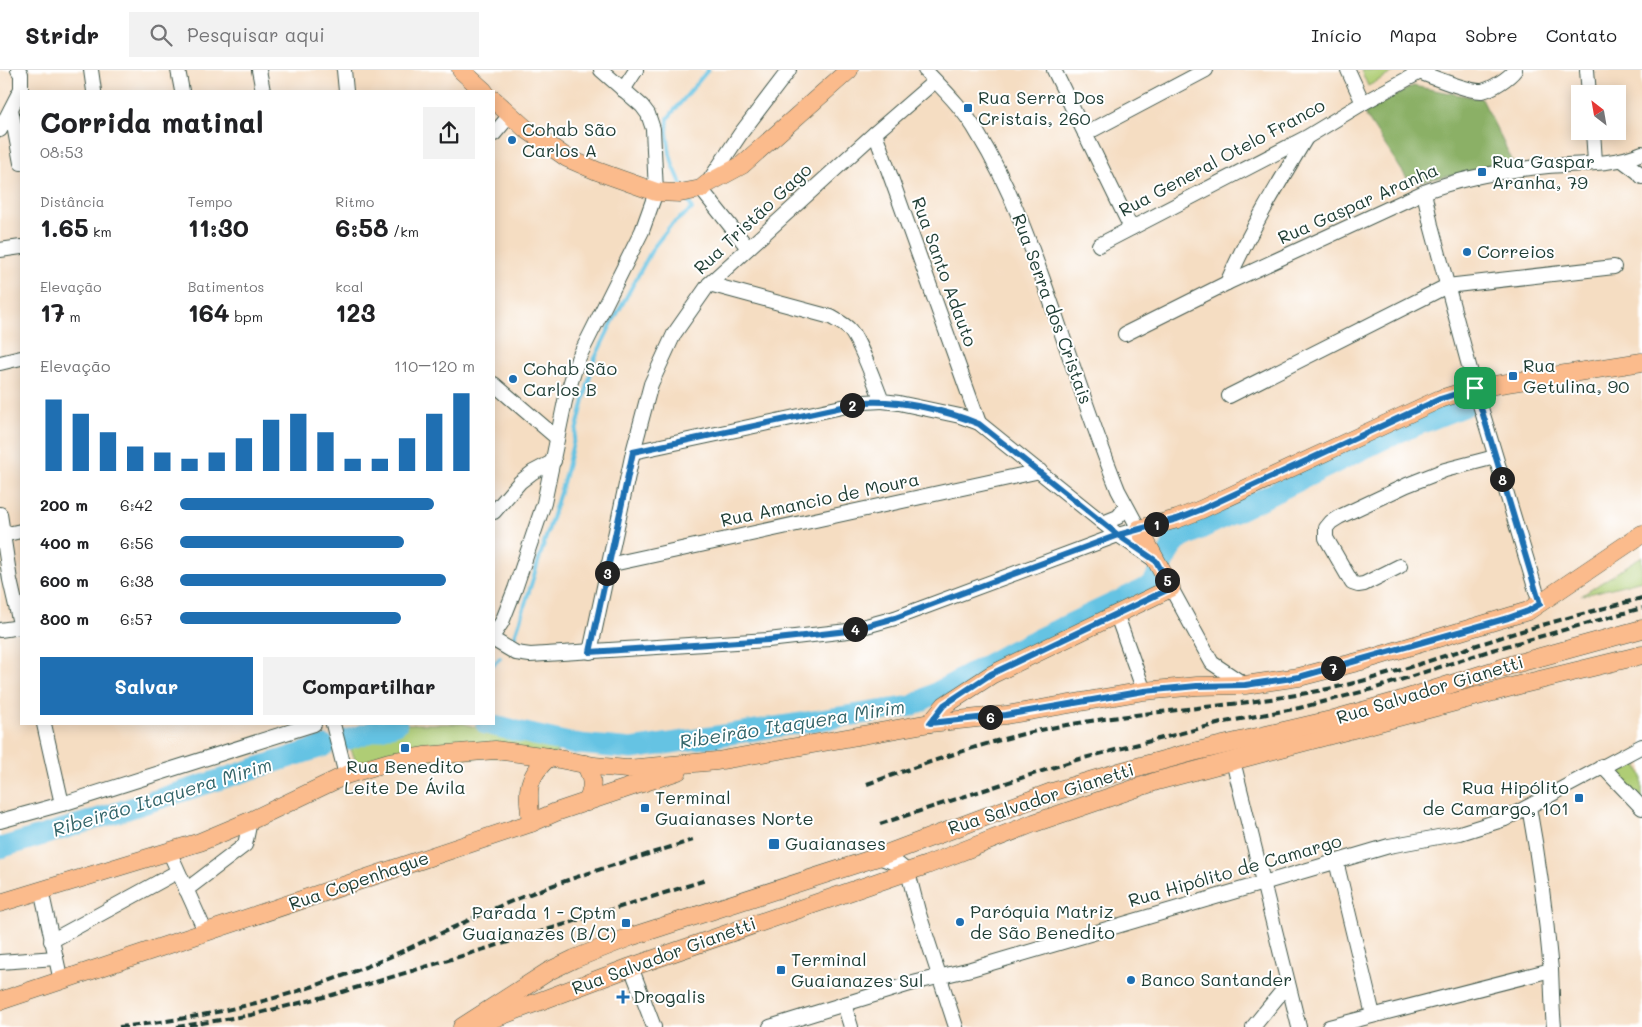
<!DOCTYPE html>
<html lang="pt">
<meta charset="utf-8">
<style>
body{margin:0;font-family:Mali,sans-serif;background:#f2f2f2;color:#202124;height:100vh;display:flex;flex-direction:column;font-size:19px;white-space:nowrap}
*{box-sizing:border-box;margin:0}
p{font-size:16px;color:#757577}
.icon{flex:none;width:28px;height:28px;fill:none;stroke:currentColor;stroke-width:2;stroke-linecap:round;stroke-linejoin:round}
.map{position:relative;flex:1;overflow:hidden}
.panel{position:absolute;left:20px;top:20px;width:475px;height:635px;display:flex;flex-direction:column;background:#fff;border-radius:0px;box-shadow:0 2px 12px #0003}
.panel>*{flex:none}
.needle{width:32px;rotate:329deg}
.buttons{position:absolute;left:1571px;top:15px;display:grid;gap:10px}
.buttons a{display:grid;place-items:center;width:55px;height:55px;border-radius:0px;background:#fff;box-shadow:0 2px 12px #0003;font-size:25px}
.pin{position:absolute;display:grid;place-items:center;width:42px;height:42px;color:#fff;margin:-21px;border-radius:10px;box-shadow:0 2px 8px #0006}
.km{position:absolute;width:25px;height:25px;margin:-12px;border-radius:50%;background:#222;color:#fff;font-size:14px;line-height:25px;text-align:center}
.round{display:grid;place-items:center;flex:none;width:52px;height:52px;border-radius:0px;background:#f2f2f2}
.summary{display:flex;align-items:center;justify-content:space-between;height:85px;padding:0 20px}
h1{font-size:28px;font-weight:700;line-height:38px}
.metrics{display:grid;grid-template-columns:repeat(3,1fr);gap:8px;height:85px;padding:5px 20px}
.metrics div{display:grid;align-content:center}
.metrics b{font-size:25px;font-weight:700}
.metrics small{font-size:14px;font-weight:400}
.metrics p{font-size:14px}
.chart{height:140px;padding:10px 20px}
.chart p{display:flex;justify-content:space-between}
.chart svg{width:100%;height:90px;margin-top:5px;stroke:#1f6fb2;stroke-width:6}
.action{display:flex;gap:10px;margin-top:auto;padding:10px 20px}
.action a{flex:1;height:58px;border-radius:0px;background:#1f6fb2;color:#fff;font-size:20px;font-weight:700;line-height:58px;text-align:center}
.action a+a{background:#f2f2f2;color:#202124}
ul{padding:0 20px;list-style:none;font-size:16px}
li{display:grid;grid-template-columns:80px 60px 1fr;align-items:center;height:38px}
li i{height:12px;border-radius:6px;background:#1f6fb2}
header{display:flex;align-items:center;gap:30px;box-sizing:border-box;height:70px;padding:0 25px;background:#fff;border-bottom:1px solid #e0e0e0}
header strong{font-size:24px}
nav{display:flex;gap:28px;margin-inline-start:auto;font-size:18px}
.search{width:350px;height:45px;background:#f2f2f2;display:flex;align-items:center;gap:12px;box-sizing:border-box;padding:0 18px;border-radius:0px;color:#757577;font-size:19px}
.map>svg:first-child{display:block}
.green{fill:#afcd75;stroke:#678554}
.forest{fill:#8bb066;stroke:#55764d}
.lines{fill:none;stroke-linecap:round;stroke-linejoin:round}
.stream{stroke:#65c3e3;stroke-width:4}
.river{stroke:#65c3e3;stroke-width:21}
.minor-casing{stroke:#3f5549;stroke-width:16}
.major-casing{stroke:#3f5549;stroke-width:19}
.minor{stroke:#fff;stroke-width:14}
.major{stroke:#fbbb8c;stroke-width:18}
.rail{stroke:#1f3d34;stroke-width:4;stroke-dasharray:8 4;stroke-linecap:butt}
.route-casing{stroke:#fff;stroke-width:10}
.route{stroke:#1f6fb2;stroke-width:6}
.poi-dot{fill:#1f6fb2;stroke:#fff;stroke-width:2}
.labels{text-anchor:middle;stroke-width:4;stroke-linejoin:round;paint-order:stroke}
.poi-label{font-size:18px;fill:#1f3d34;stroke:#fff;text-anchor:start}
.street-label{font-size:18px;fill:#1f3d34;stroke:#fff}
.water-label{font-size:19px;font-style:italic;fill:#346569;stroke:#fff}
</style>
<header>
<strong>Stridr</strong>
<div class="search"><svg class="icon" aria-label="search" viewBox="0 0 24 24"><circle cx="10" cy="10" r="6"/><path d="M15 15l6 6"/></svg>Pesquisar aqui</div>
<nav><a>Início</a><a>Mapa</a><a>Sobre</a><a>Contato</a></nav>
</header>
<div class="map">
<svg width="1642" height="957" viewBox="0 0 1642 957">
<rect width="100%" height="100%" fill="#fff"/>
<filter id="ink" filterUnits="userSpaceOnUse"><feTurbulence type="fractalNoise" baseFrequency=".02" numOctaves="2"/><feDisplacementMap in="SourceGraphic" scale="10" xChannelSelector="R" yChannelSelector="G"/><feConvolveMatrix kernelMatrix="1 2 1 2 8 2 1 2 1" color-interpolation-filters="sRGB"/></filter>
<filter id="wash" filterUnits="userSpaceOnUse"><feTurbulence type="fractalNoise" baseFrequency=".0096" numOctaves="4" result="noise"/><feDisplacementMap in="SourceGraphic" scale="20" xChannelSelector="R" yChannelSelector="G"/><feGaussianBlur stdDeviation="1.12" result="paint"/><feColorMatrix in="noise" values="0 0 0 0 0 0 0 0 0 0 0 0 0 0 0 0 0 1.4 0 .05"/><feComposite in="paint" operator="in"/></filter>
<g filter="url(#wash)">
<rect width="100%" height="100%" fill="#f5ddc2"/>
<!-- green -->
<g class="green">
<polygon points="1361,0 1389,0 1394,2 1368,16"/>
<polygon points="1642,486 1642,510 1581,526"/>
<polygon points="407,654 464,654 558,679 556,684 357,694 348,672"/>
<polygon points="1634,686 1642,707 1642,733 1611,699"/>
</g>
<!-- forest -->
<polygon class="forest" points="1413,16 1482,29 1514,94 1410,113 1364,43"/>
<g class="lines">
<!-- stream -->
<g class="stream">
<polyline points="683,118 673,95 670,84 667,62 668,48 708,0"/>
<polyline points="687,127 692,139 690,140"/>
<polyline points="515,566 563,413 594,290 611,255 653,178 671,155 692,139"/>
<polyline points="494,594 500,588"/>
</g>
<!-- river -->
<g class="river">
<polyline points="486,654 569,673 632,679 912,636 1012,581 1152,515 1174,472 1392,365 1465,336"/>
<polyline points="349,669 397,654"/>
<polyline points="0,778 90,751 325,676"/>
</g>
</g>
</g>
<g filter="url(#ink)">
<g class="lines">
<!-- minor casing -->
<g class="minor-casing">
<g id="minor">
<polyline points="91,0 94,21"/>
<polyline points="178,0 182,21"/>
<polyline points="259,0 263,21"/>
<polyline points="344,0 346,21"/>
<polyline points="1054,0 1131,158"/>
<polyline points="1348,0 1363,33"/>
<path d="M1414,0C1428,5 1468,22 1482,21C1492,19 1509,8 1515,0"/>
<polyline points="1587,0 1589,24"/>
<polyline points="623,20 636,0"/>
<polyline points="11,39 21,93"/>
<polyline points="0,60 21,19 21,4 18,0"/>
<polyline points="1593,61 1595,92"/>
<polyline points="875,63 979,353"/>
<polyline points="494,64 510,45"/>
<polyline points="1085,64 1206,0"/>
<polyline points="1622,90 1638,102 1642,107"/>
<polyline points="707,114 741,63 789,0"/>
<polyline points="701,119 748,178"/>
<polyline points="1424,122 1431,155 1475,318 1540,534"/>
<polyline points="1099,175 1307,67 1363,33 1420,2"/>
<polyline points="0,180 21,177"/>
<path d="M1227,213C1249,162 1277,116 1306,68"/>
<path d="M709,214L831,247C837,251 845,254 850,260C861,273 875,314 882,331L899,333L960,346L979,353L1118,465L1156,491"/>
<path d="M1125,264L1227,213L1424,122C1463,107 1506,100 1548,96C1576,94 1616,95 1642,83"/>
<polyline points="0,293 21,288"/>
<polyline points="494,314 557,368"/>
<polyline points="1229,326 1447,216 1614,197"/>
<polyline points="633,382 865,332 882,331"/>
<polyline points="494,442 520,412 533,402 554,391"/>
<polyline points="0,444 10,510 21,558"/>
<polyline points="1103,453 1118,447 1126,437"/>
<polyline points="3,465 21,461"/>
<polyline points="608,495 1040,401"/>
<polyline points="1400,496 1364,514 1358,515 1352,513 1326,468 1326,458 1331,452 1339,447 1407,415 1445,400 1495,387"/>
<polyline points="1171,518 1212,593 1245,615"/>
<polyline points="1116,543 1144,621"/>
<polyline points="0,560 21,557"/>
<polyline points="494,564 502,552 515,519 544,433 565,331 578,289 642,161 656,122 653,59 648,44 642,36 601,0"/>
<path d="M494,570L516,583L530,585L768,570L848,561L895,548L1118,465L1139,459L1118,420C1094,360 1074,299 1053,238C1032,178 1011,118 978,64C964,39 944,20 925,0"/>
<polyline points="590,582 633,382 651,314 674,264 709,214 875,63 935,11"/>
<polyline points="44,654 62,734"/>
<polyline points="333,654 346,705"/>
<polyline points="1233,691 1299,957"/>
<polyline points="1602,696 1642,738"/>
<path d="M1529,737C1539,791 1546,845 1551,900C1552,919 1552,938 1554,957"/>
<polyline points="0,751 62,734 314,654"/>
<polyline points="169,781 206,863"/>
<polyline points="878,787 898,794 908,802 918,841 956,957"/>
<polyline points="1336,791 1373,945"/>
<polyline points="41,820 61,911"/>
<polyline points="186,820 245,775 250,751"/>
<polyline points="51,871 177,802"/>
<polyline points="0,892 56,888"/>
<polyline points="631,897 654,957"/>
<polyline points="844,934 851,957"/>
<polyline points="770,957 913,913 971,899 1389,776 1460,763 1505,749 1642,676"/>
<polyline points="1253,957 1288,914"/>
<polyline points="1329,957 1551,900"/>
</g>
</g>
<!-- major casing -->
<g class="major-casing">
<g id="major">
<polyline points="461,0 484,21"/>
<polyline points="494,30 526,59 567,88 597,101 656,122 680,123 701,119 707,114 742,95 849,0"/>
<polyline points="930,653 945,635 991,605 1171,518 1139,459 1177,449 1200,440 1440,329 1475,318 1642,292"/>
<path d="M585,694C593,708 594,717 587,732"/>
<path d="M531,753C528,722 524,710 549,687"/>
<polyline points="0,833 200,772 250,751 346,705 389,692 424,686 495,680 549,687 594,696 627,699 717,691 930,653 1006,645 1144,621 1197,616 1245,615 1299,607 1365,590 1528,541 1642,464"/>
<polyline points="0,931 531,753 556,742 678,701"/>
<polyline points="479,954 631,897 927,795 1034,753 1157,711 1519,615 1642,585"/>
<polyline points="462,957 549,901 574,889 630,867 878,787 1052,722 1119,702 1193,682 1331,650 1395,632 1511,595 1642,559"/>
</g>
</g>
<!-- minor -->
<use href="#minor" class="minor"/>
<!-- major -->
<use href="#major" class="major"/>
<!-- rail -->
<g class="rail">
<path d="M867,714C928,693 988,670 1051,658C1146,639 1243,638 1337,617C1392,605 1445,585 1499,568C1546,553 1594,541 1642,528"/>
<polyline points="880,754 1076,690 1225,652 1299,638 1373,619 1492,580 1642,538"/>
<path d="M119,957C200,949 282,930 358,900C412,879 463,851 517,829C574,806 634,789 693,770"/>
<polyline points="177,957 251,945 332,925 508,872 706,810"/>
</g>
</g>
</g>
<g class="lines" filter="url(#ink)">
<!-- route casing -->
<g class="route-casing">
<path id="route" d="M1475,318L1440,329L1200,440L1177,449L1118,465L979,354C945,340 902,330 865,332L633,382L590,582L768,570L848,561L895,548L1118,465L1156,491L1171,518L991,604L944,635L930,653L1006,645L1144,621L1197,616L1245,615L1299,607L1508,548L1528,541L1540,534L1475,318"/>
</g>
<!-- route -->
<use href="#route" class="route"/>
</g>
<!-- markers -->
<g class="poi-dot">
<rect x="963" y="33" width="10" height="10" rx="2.5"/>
<circle cx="512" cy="70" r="5"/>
<rect x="1477" y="97" width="10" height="10" rx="2.5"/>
<circle cx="1467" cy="182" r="5"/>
<rect x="1508" y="301" width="10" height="10" rx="2.5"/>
<circle cx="513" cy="309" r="5"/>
<rect x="400" y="673" width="10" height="10" rx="2.5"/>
<rect x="1574" y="723" width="10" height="10" rx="2.5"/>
<rect x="640" y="733" width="10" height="10" rx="2.5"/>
<rect x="768" y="768" width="12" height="12" rx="2.5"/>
<circle cx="960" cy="852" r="5"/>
<rect x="621" y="848" width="10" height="10" rx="2.5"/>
<rect x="776" y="895" width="10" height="10" rx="2.5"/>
<circle cx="1131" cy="910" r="5"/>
<path d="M620.5 919.5h5v5h5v5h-5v5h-5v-5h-5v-5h5z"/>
</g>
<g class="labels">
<!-- poi labels -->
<g class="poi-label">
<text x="978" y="34">Rua Serra Dos<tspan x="978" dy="21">Cristais, 260</tspan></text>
<text x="522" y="66">Cohab São<tspan x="522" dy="21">Carlos A</tspan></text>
<text x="1492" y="98">Rua Gaspar<tspan x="1492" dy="21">Aranha, 79</tspan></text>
<text x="1477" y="188">Correios</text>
<text x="1523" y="302">Rua<tspan x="1523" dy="21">Getulina, 90</tspan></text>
<text x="523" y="305">Cohab São<tspan x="523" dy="21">Carlos B</tspan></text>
<text x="405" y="703" text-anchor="middle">Rua Benedito<tspan x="405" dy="21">Leite De Ávila</tspan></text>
<text x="1569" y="724" text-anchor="end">Rua Hipólito<tspan x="1569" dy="21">de Camargo, 101</tspan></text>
<text x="655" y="734">Terminal<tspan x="655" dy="21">Guaianases Norte</tspan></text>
<text x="785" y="780">Guaianases</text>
<text x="970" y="848">Paróquia Matriz<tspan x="970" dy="21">de São Benedito</tspan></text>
<text x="616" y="849" text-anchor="end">Parada 1 - Cptm<tspan x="616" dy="21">Guaianazes (B/C)</tspan></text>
<text x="791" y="896">Terminal<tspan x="791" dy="21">Guaianazes Sul</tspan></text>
<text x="1141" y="916">Banco Santander</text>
<text x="633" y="933">Drogalis</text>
</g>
<!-- street labels -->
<g class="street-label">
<text transform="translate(1222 88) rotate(-28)" y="6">Rua General Otelo Franco</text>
<text transform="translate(1358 134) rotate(-24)" y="6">Rua Gaspar Aranha</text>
<text transform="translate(753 149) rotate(-43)" y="6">Rua Tristão Gago</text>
<text transform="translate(944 202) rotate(70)" y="6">Rua Santo Adauto</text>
<text transform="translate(1052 239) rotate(70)" y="6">Rua Serra dos Cristais</text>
<text transform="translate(820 430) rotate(-12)" y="6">Rua Amancio de Moura</text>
<text transform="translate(1430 620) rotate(-17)" y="6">Rua Salvador Gianetti</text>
<text transform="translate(1041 729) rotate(-18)" y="6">Rua Salvador Gianetti</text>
<text transform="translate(1235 801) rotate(-16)" y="6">Rua Hipólito de Camargo</text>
<text transform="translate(359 811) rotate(-19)" y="6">Rua Copenhague</text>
<text transform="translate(664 886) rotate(-20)" y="6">Rua Salvador Gianetti</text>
</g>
<!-- water labels -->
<g class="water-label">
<text transform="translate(792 654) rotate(-9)" y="7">Ribeirão Itaquera Mirim</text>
<text transform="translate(162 727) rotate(-17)" y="7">Ribeirão Itaquera Mirim</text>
</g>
</g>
</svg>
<div class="buttons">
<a><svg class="needle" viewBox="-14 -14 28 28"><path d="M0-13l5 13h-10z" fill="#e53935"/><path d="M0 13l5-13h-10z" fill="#757577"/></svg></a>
</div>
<div class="pin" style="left:1475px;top:318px;background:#1e9e55"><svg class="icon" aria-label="arrive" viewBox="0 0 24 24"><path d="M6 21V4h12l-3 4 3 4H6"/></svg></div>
<b class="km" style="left:1156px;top:454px">1</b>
<b class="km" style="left:852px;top:335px">2</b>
<b class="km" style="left:607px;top:503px">3</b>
<b class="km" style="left:855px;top:559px">4</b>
<b class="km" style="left:1167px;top:510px">5</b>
<b class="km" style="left:990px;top:647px">6</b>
<b class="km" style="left:1333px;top:598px">7</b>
<b class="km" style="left:1502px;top:409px">8</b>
<section class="panel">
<div class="summary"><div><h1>Corrida matinal</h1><p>08:53</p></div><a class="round"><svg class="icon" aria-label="share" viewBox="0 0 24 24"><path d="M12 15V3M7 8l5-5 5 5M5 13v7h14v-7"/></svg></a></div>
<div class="metrics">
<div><p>Distância</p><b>1.65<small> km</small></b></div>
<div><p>Tempo</p><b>11:30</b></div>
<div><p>Ritmo</p><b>6:58<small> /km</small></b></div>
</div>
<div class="metrics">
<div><p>Elevação</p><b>17<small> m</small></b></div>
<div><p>Batimentos</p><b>164<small> bpm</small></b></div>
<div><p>kcal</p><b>123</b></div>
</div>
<div class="chart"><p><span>Elevação</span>110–120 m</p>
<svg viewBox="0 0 160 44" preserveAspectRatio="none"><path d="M5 44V9M15 44V16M25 44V25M35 44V32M45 44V35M55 44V38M65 44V35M75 44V28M85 44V19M95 44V16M105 44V25M115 44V38M125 44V38M135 44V28M145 44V16M155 44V6"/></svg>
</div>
<ul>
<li><b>200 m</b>6:42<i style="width:86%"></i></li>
<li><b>400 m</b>6:56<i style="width:76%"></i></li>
<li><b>600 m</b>6:38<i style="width:90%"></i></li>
<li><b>800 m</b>6:57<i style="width:75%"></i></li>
</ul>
<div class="action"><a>Salvar</a><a>Compartilhar</a></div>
</section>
</div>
